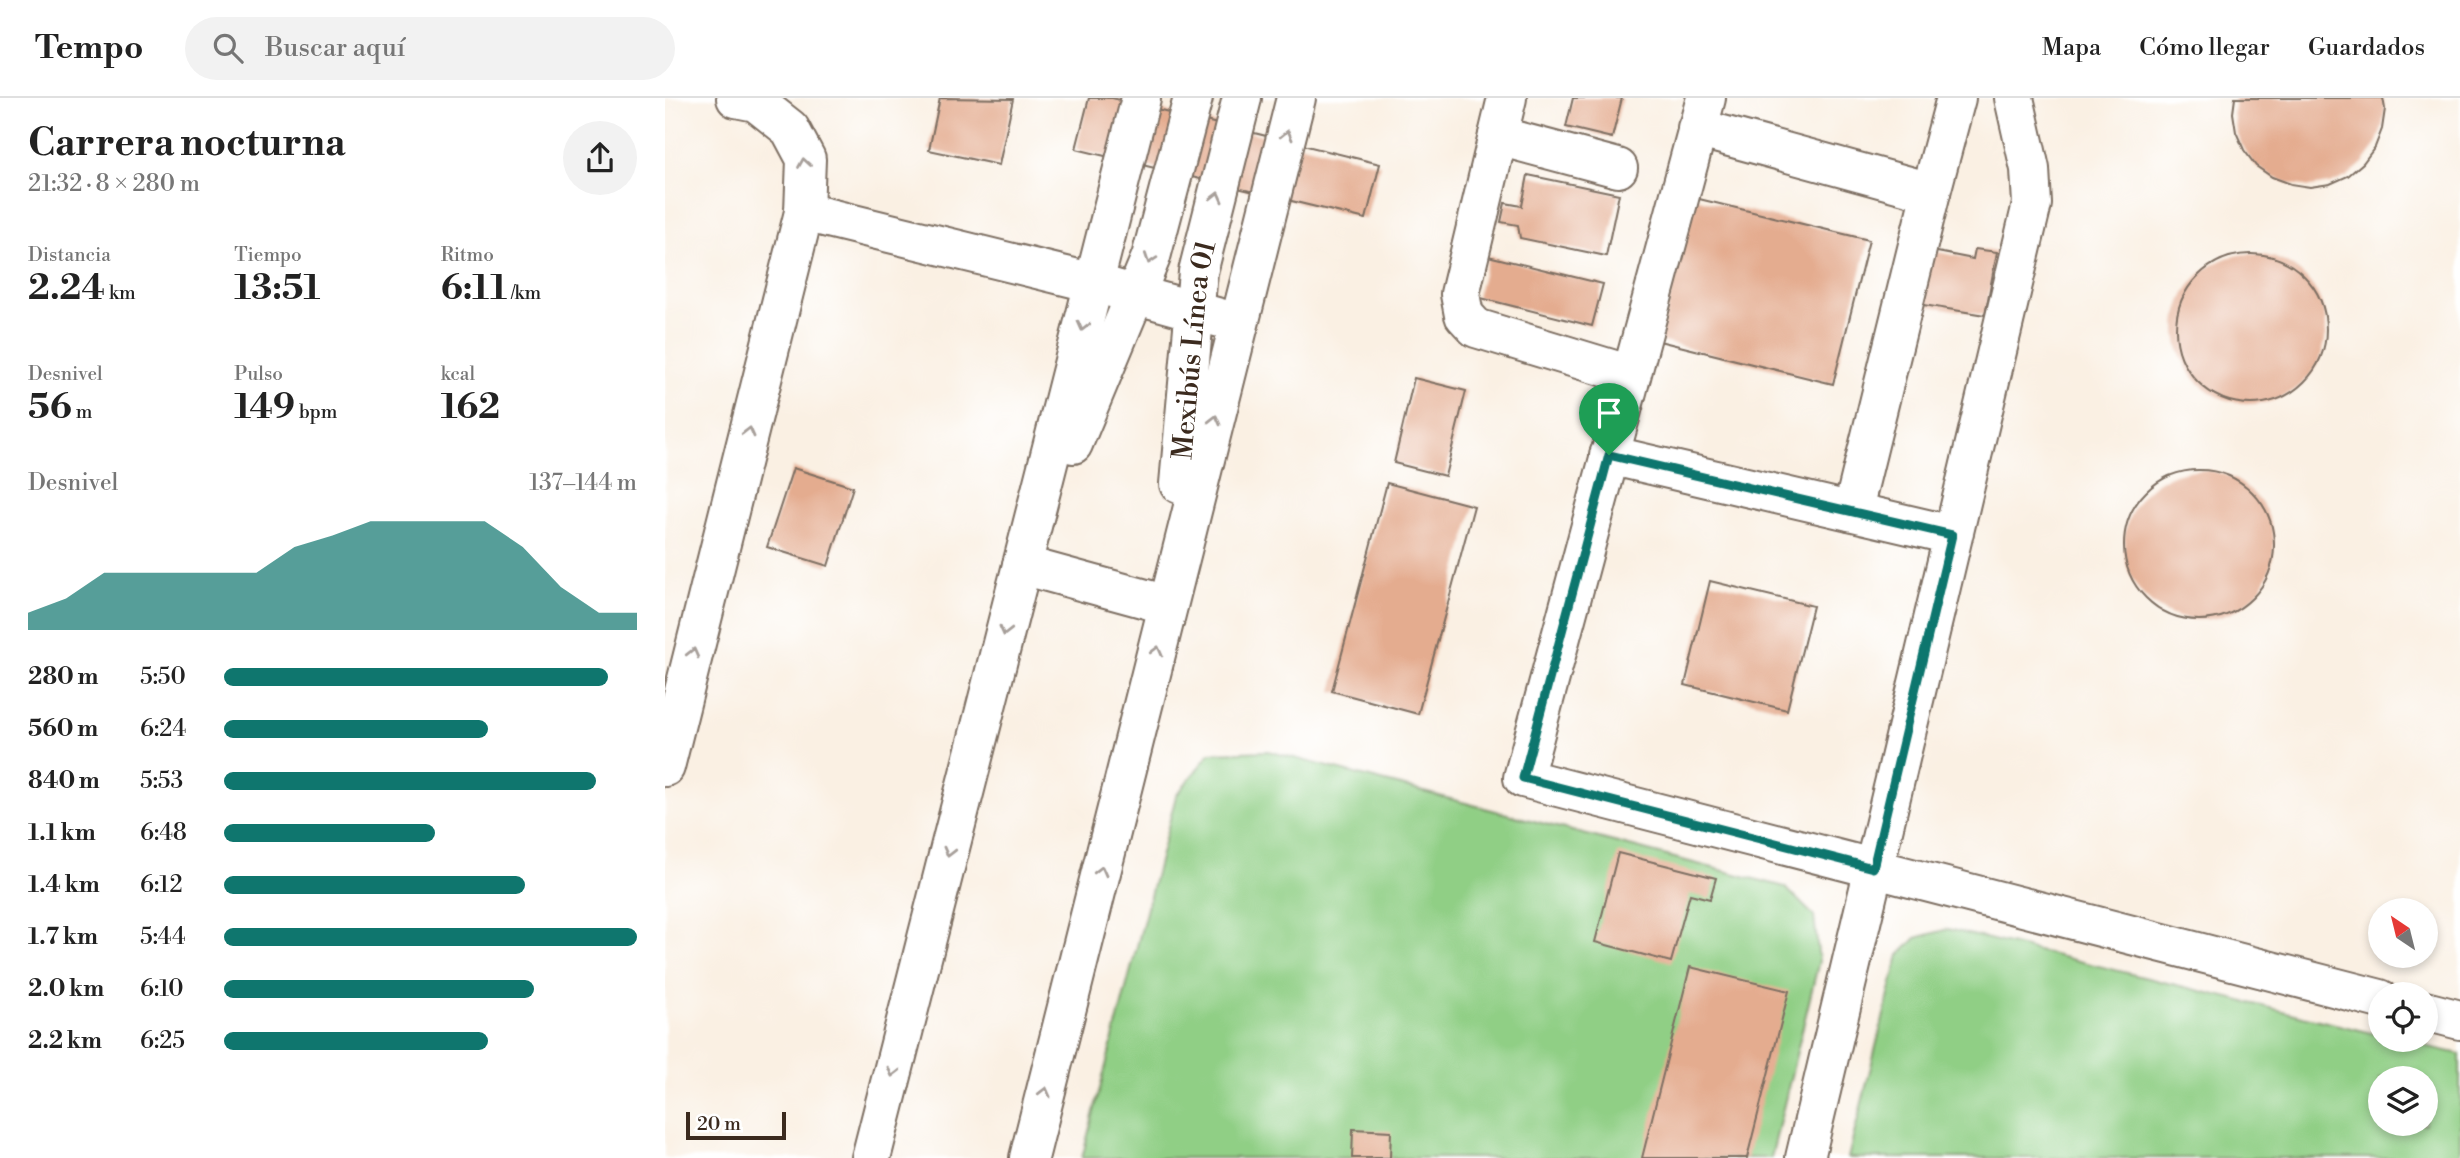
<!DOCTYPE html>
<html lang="es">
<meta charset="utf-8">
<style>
body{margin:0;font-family:"Libre Bodoni",serif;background:#f2f2f2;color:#222;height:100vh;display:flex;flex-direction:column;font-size:26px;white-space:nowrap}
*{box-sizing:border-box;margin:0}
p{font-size:23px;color:#767676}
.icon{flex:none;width:38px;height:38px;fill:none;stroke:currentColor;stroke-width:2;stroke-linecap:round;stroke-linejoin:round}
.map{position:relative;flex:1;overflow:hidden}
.panel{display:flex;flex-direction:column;background:#fff;width:665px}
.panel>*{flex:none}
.needle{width:46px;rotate:325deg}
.controls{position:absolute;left:1703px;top:800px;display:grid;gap:14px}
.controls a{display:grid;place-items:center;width:70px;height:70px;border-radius:50%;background:#fff;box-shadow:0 4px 10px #0003;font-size:35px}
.scale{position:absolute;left:21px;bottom:18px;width:100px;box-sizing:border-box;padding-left:7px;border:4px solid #3b2a1e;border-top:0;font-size:19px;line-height:24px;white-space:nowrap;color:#3b2a1e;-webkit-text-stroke:5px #fff;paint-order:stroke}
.pin{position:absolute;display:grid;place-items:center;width:60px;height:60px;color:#fff;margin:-72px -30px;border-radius:50% 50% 50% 0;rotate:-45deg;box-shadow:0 0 7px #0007}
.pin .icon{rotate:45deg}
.round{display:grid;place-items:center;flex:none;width:74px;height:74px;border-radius:37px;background:#f2f2f2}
.summary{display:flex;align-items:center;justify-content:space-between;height:119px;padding:0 28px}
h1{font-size:38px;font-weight:800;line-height:52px}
.figures{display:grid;grid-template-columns:repeat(3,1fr);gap:10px;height:119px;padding:7px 28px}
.figures div{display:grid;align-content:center}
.figures b{font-size:35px;font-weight:800}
.figures small{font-size:19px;font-weight:400}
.figures p{font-size:19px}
.chart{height:196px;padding:14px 28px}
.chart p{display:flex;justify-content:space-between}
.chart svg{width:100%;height:126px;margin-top:7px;fill:#0f766e;opacity:.7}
ul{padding:0 28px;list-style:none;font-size:23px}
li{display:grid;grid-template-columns:112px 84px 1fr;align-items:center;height:52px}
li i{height:18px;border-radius:9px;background:#0f766e}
header{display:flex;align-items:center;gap:42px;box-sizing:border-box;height:98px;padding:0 35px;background:#fff;border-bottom:2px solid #e0e0e0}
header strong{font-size:33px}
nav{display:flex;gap:38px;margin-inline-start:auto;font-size:24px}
.search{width:490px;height:63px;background:#f2f2f2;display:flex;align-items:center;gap:18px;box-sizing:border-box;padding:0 24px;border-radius:38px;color:#767676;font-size:26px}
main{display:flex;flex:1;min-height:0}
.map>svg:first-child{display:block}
.green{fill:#90cf85;stroke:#667c52;stroke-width:2;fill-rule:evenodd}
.building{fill:#e4ac8f}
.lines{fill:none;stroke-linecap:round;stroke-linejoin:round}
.minor-casing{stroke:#7e6f63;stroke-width:42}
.minor{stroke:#fff;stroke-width:38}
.oneway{stroke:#a79f9a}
.route-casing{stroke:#fff;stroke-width:14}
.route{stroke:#0f766e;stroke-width:9}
.labels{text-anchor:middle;stroke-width:6;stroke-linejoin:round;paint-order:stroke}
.street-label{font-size:28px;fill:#3b2a1e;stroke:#fff}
</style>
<header>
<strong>Tempo</strong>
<div class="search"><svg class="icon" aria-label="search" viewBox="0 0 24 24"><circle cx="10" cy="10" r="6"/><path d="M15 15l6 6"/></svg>Buscar aquí</div>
<nav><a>Mapa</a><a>Cómo llegar</a><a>Guardados</a></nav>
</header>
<main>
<section class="panel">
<div class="summary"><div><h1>Carrera nocturna</h1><p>21:32 · 8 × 280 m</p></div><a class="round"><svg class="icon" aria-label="share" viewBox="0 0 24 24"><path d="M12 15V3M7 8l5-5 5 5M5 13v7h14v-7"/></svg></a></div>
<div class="figures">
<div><p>Distancia</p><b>2.24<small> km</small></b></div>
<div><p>Tiempo</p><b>13:51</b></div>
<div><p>Ritmo</p><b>6:11<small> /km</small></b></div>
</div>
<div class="figures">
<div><p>Desnivel</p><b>56<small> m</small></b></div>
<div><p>Pulso</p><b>149<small> bpm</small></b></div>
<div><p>kcal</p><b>162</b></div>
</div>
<div class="chart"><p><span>Desnivel</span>137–144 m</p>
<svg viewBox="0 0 160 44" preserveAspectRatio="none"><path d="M0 44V38L10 33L20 24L30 24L40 24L50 24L60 24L70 15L80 11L90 6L100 6L110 6L120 6L130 15L140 29L150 38L160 38V44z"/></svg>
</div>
<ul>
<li><b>280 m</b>5:50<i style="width:93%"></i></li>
<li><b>560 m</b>6:24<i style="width:64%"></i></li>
<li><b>840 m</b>5:53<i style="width:90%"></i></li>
<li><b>1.1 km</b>6:48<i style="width:51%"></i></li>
<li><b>1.4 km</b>6:12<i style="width:73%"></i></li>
<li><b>1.7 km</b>5:44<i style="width:100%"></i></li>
<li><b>2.0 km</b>6:10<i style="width:75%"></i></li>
<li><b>2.2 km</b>6:25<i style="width:64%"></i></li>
</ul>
</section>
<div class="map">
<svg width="1795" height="1060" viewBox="0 0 1795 1060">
<rect width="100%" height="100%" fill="#fff"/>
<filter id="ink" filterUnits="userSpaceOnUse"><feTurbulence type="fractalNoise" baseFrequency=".0143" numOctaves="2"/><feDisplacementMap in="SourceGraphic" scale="14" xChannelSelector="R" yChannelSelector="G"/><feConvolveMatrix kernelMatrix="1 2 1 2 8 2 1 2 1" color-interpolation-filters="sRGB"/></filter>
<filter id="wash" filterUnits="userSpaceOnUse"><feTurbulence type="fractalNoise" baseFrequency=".00686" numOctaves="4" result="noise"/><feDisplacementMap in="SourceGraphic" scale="28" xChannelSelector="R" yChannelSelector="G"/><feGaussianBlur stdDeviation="1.57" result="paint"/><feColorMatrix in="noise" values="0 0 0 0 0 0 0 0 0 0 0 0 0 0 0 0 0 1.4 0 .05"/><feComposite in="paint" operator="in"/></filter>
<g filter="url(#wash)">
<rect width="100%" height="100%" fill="#faf0e3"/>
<!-- green -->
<g class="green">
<polygon points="603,653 1120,789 1149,818 1154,863 1106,1060 417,1060 511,698 545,655"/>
<path d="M1283,831L1715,937V942H1734L1795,956V1060H1183L1234,857L1251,840ZM1715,980H1760V1026H1715Z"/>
</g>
<g id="blocks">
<!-- building -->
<g class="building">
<polygon points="275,0 348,1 334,67 264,52"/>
<polygon points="424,0 447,0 715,66 701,121 411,51"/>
<polygon points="908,0 957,0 947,40 901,29"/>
<polygon points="1570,0 1718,0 1720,11 1717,31 1710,49 1698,65 1683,78 1665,86 1645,89 1626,86 1607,79 1591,68 1579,52 1571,34 1568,15"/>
<polygon points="863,77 954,96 941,158 855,140 853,127 836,124 840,105 857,108"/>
<polygon points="1030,100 1204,142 1168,286 994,243"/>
<polygon points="1310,151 1332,154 1320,217 1252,206 1262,152 1308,161"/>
<circle cx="1586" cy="231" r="75"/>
<polygon points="823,158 938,186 927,228 812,199"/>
<polygon points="749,280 801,293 780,378 729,365"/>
<polygon points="128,370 188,389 163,468 102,449"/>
<circle cx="1534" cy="447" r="75"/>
<polygon points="722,385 809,408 753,616 667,593"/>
<polygon points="1045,483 1148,508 1122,612 1020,587"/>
<polygon points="953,755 1051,780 1045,801 1025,796 1006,864 930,844"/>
<polygon points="1025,869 1124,893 1082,1060 977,1060"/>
<polygon points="688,1031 726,1033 725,1060 687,1060"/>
</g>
</g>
</g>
<g filter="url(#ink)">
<use href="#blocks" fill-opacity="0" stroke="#7e6f63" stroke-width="2"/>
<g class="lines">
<!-- minor casing -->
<g class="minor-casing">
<g id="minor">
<polyline points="842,0 795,196 799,217 811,230 966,277"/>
<polyline points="1041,0 858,680 1715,901"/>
<polyline points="1032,30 1266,94 1291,0"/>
<polyline points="833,38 953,70"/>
<polyline points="139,114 429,185 555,220"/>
<polyline points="408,346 486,159 528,0"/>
<polyline points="944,357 1287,437"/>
<path id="s1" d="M514,386L533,174L577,0"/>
<polyline points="1185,413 1190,403 1266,94"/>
<polyline points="357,467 503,507"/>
<polyline points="0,669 139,114 141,61 125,31 91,4 71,0"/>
<polyline points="1760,913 1795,922"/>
<polyline points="206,1060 476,0"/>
<polyline points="364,1060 631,0"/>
<polyline points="1140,1060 1367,106 1365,71 1349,0"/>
</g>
</g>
<!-- minor -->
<use href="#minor" class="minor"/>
</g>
<!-- one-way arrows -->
<defs><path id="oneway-chevron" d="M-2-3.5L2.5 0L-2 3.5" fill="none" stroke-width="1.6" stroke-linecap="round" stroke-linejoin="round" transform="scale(1.75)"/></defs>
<g class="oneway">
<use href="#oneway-chevron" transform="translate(622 37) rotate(-76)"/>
<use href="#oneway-chevron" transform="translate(139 65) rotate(-99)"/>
<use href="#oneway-chevron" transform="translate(552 99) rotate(-76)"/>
<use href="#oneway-chevron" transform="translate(485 161) rotate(109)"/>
<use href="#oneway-chevron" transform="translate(418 228) rotate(104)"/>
<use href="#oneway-chevron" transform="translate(550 322) rotate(-76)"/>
<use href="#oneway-chevron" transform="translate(84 334) rotate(-76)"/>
<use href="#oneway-chevron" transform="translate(340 533) rotate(104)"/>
<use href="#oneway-chevron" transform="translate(492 553) rotate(-76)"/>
<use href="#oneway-chevron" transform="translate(28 555) rotate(-76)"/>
<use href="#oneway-chevron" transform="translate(284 754) rotate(104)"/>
<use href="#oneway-chevron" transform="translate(436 773) rotate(-76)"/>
<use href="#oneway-chevron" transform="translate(228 974) rotate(104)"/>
<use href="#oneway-chevron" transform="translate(380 994) rotate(-76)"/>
</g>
</g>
<g class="lines" filter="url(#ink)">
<!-- route casing -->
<g class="route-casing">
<polygon id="route" points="944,357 1287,437 1208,770 858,680"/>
</g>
<!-- route -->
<use href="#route" class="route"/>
</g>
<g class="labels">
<!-- street labels -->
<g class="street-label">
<text dy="10" stroke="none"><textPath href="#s1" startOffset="135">Mexibús Línea 01</textPath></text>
</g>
</g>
</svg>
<div class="controls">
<a><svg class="needle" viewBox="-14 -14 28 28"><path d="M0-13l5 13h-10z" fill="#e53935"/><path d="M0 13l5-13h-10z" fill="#767676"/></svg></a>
<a><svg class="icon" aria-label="locate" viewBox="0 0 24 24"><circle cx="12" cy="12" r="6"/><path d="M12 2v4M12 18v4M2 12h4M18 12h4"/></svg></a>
<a><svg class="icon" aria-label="layers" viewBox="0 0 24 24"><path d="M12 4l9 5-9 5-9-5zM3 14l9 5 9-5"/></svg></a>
</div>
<div class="scale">20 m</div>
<div class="pin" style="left:944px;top:357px;background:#1e9e55"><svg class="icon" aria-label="arrive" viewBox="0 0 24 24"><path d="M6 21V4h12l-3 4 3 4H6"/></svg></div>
</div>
</main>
